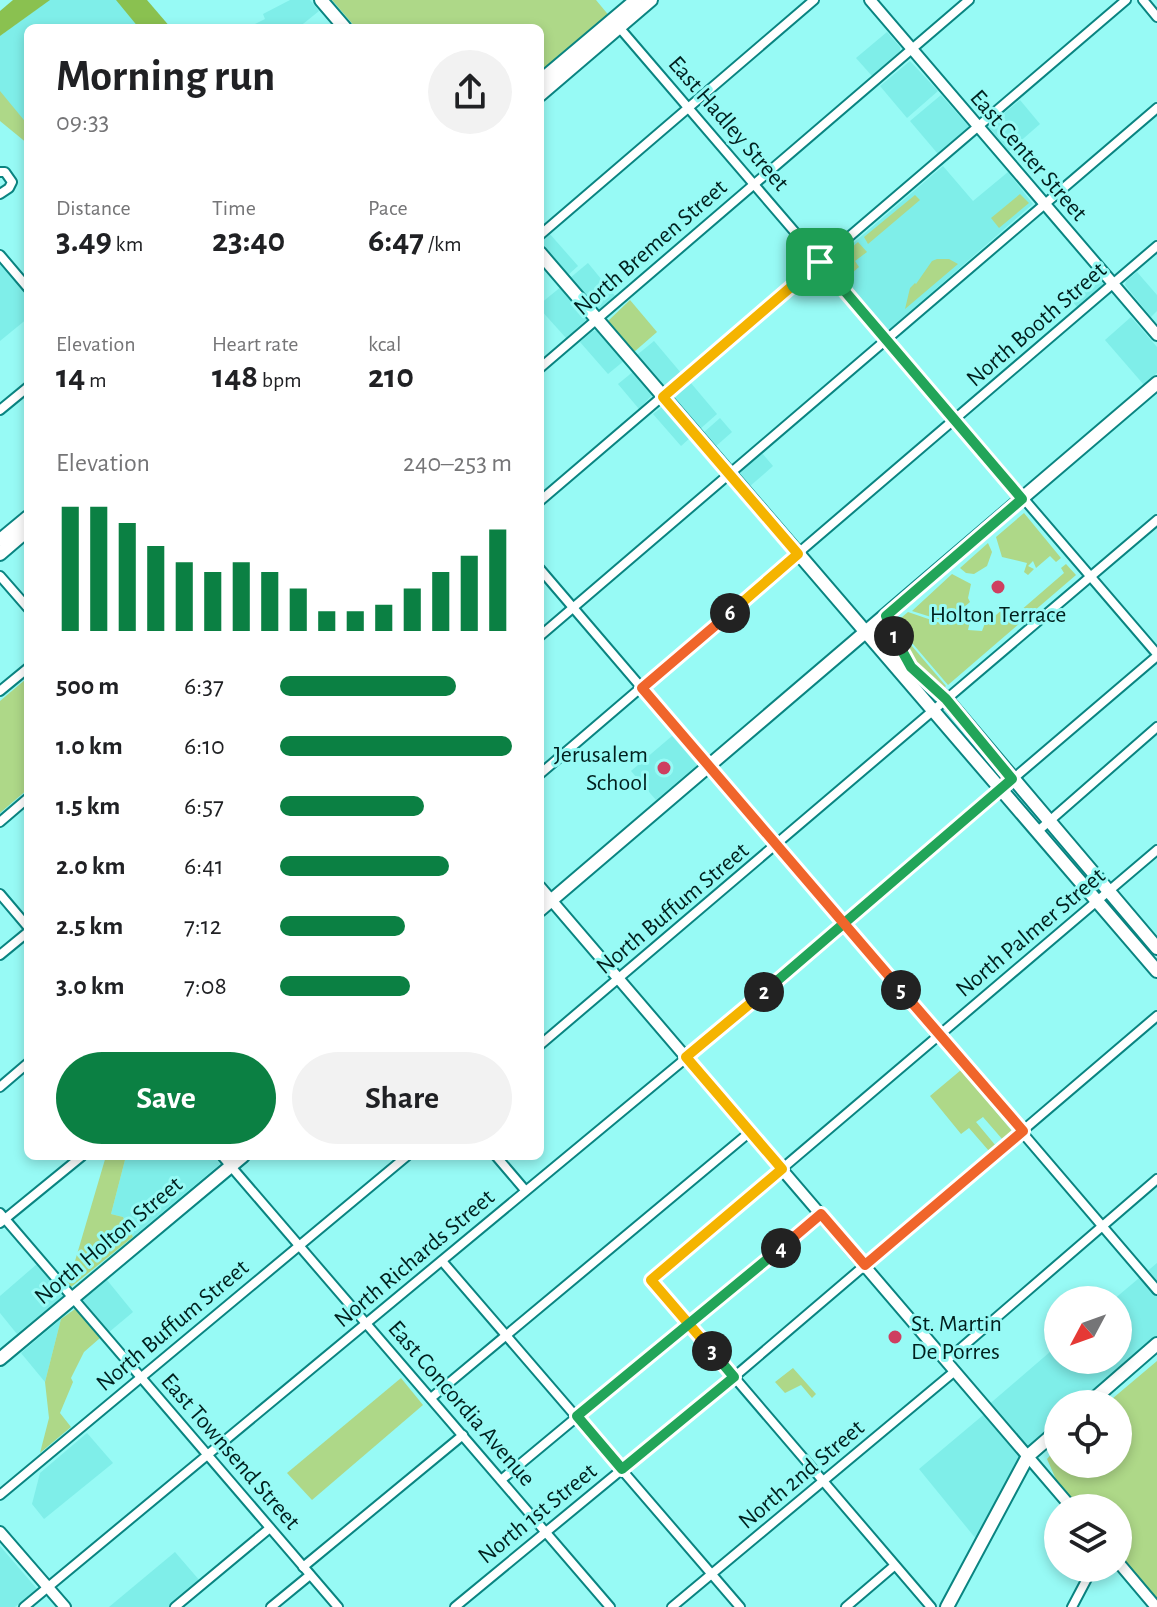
<!DOCTYPE html>
<meta charset="utf-8">
<style>
body{margin:0;font-family:"Alegreya Sans",sans-serif;background:#f2f2f2;color:#202124;height:100vh;display:flex;flex-direction:column;font-size:30px;white-space:nowrap}
*{box-sizing:border-box;margin:0}
p{font-size:26px;color:#757577}
.icon{flex:none;width:44px;height:44px;fill:none;stroke:currentColor;stroke-width:2;stroke-linecap:round;stroke-linejoin:round}
.map{position:relative;flex:1;overflow:hidden}
.details{position:absolute;left:24px;top:24px;width:520px;height:1136px;display:flex;flex-direction:column;background:#fff;border-radius:12px;box-shadow:0 4px 12px #0003}
.details>*{flex:none}
.needle{width:52px;rotate:229deg}
.controls{position:absolute;left:1044px;top:1286px;display:grid;gap:16px}
.controls a{display:grid;place-items:center;width:88px;height:88px;border-radius:50%;background:#fff;box-shadow:0 4px 12px #0003;font-size:40px}
.pin{position:absolute;display:grid;place-items:center;width:68px;height:68px;color:#fff;margin:-34px;border-radius:16px;box-shadow:0 4px 12px #0006}
.km{position:absolute;width:40px;height:40px;margin:-20px;border-radius:50%;background:#222;color:#fff;font-size:22px;line-height:40px;text-align:center}
.round{display:grid;place-items:center;flex:none;width:84px;height:84px;border-radius:42px;background:#f2f2f2}
.headline{display:flex;align-items:center;justify-content:space-between;height:136px;padding:0 32px}
h1{font-size:44px;font-weight:700;line-height:60px}
.stats{display:grid;grid-template-columns:repeat(3,1fr);gap:12px;height:136px;padding:8px 32px}
.stats div{display:grid;align-content:center}
.stats b{font-size:34px;font-weight:700}
.stats small{font-size:22px;font-weight:400}
.stats p{font-size:22px}
.chart{height:224px;padding:16px 32px}
.chart p{display:flex;justify-content:space-between}
.chart svg{width:100%;height:144px;margin-top:8px;stroke:#0b8043;stroke-width:6}
.cta{display:flex;gap:16px;margin-top:auto;padding:16px 32px}
.cta a{flex:1;height:92px;border-radius:48px;background:#0b8043;color:#fff;font-size:32px;font-weight:700;line-height:92px;text-align:center}
.cta a+a{background:#f2f2f2;color:#202124}
ul{padding:0 32px;list-style:none;font-size:26px}
li{display:grid;grid-template-columns:128px 96px 1fr;align-items:center;height:60px}
li i{height:20px;border-radius:10px;background:#0b8043}
.map>svg:first-child{display:block}
.built{fill:#7feee9}
.green{fill:#aed888}
.forest{fill:#8ac150}
.lines{fill:none;stroke-linecap:round;stroke-linejoin:round}
.minor-casing{stroke:#0a8481;stroke-width:12}
.tertiary-casing{stroke:#0a8481;stroke-width:14}
.secondary-casing{stroke:#0a8481;stroke-width:16}
.minor{stroke:#fff;stroke-width:8}
.tertiary{stroke:#fff;stroke-width:10}
.secondary{stroke:#fff;stroke-width:12}
.split-1-casing{stroke:#fff;stroke-width:16}
.split-2-casing{stroke:#fff;stroke-width:16}
.split-3-casing{stroke:#fff;stroke-width:16}
.split-4-casing{stroke:#fff;stroke-width:16}
.split-5-casing{stroke:#fff;stroke-width:16}
.split-6-casing{stroke:#fff;stroke-width:16}
.split-7-casing{stroke:#fff;stroke-width:16}
.split-1{stroke:#22a559;stroke-width:10}
.split-2{stroke:#22a559;stroke-width:10}
.split-3{stroke:#f5b400;stroke-width:10}
.split-4{stroke:#22a559;stroke-width:10}
.split-5{stroke:#f0652b;stroke-width:10}
.split-6{stroke:#f0652b;stroke-width:10}
.split-7{stroke:#f5b400;stroke-width:10}
.poi-dot{fill:#ce3f60;stroke:#97faf5;stroke-width:3}
.labels{text-anchor:middle;stroke-width:6;stroke-linejoin:round;paint-order:stroke}
.street-label{font-size:24px;fill:#00201e;stroke:#97faf5}
.poi-label{font-size:24px;fill:#00201e;stroke:#97faf5}
</style>
<div class="map">
<svg width="1157" height="1607" viewBox="0 0 1157 1607">
<rect width="100%" height="100%" fill="#97faf5"/>
<!-- built -->
<g class="built">
<polygon points="49,0 120,0 144,28 28,28 28,126 0,100 0,36"/>
<polygon points="290,0 310,0 319,11 298,28 247,28 265,19 263,14"/>
<polygon points="887,32 900,47 900,51 872,76 856,58"/>
<polygon points="910,61 938,91 907,118 880,86"/>
<polygon points="941,95 970,128 938,154 910,121"/>
<polygon points="1020,100 1040,124 1009,151 988,126"/>
<polygon points="943,166 973,201 1008,172 1033,204 890,329 886,330 831,267 830,263"/>
<polygon points="549,233 578,266 568,275 541,244 542,239"/>
<polygon points="0,263 28,296 28,318 0,341"/>
<polygon points="588,263 615,296 599,309 596,308 570,278"/>
<polygon points="1091,270 1103,284 1102,288 1078,308 1065,293"/>
<polygon points="1137,272 1157,295 1157,311 1151,317 1125,285 1126,281"/>
<polygon points="562,286 586,315 587,319 566,338 540,309 540,304"/>
<polygon points="1131,317 1157,347 1157,373 1144,385 1105,340"/>
<polygon points="600,330 625,360 608,374 580,342 593,331"/>
<polygon points="654,341 681,373 666,386 662,385 637,355"/>
<polygon points="634,371 653,394 639,409 618,384"/>
<polygon points="690,382 717,414 700,429 674,399"/>
<polygon points="662,407 666,408 691,437 681,446 653,414"/>
<polygon points="720,418 732,432 715,447 703,433"/>
<polygon points="762,453 773,466 749,487 740,473"/>
<polygon points="672,736 697,765 656,800 631,771"/>
<polygon points="126,1156 213,1156 220,1164 133,1237 123,1217 111,1214"/>
<polygon points="1157,1263 1157,1344 1088,1404 1058,1404 1058,1430 1028,1456 981,1545 919,1469 988,1411 986,1407 1058,1345 1058,1360 1118,1360 1118,1300 1113,1300"/>
<polygon points="37,1264 63,1296 17,1334 0,1313 0,1296"/>
<polygon points="107,1280 133,1312 108,1333 82,1299"/>
<polygon points="61,1319 45,1382 21,1353"/>
<polygon points="87,1433 113,1463 44,1519 32,1504 40,1473"/>
<polygon points="0,1546 37,1589 15,1607 0,1607"/>
<polygon points="175,1552 200,1581 169,1607 109,1607"/>
</g>
<!-- green -->
<g class="green">
<polygon points="332,0 596,0 611,18 540,76 540,28 356,28"/>
<polygon points="0,91 28,125 28,144 0,121"/>
<polygon points="1020,194 1029,203 999,228 991,218"/>
<polygon points="915,195 920,200 868,244 864,237"/>
<polygon points="858,242 867,252 855,261 859,267 845,279 833,264"/>
<polygon points="937,259 949,259 958,264 905,309 910,288 915,283 916,284 932,261"/>
<polygon points="630,300 657,332 634,352 608,321"/>
<polygon points="1024,513 1061,558 1056,562 1050,556 1036,568 1033,561 1028,566 1034,569 1028,575 1024,572 1027,563 1002,557 996,537"/>
<polygon points="988,543 992,552 987,566 974,574 966,573 960,568"/>
<polygon points="1066,564 1076,575 948,685 895,623 908,612 946,625 963,612 971,617 968,630 982,631 988,615 992,611 996,615 1003,609 1012,618 1064,573 1061,568"/>
<polygon points="952,574 971,584 968,598 970,602 947,622 912,611"/>
<polygon points="894,625 946,686 943,689 913,660"/>
<polygon points="26,679 28,789 0,813 0,701"/>
<polygon points="961,1070 1012,1131 1003,1140 983,1117 976,1122 996,1146 989,1151 969,1128 961,1134 930,1096"/>
<polygon points="106,1156 126,1156 111,1214 123,1217 133,1237 71,1287 65,1282 70,1278"/>
<polygon points="75,1309 100,1338 84,1352 71,1378 73,1382 60,1413 71,1427 40,1453 49,1418 45,1382 61,1319"/>
<polygon points="1157,1361 1157,1599 1118,1554 1118,1508 1078,1508 1059,1486 1047,1459 1058,1447 1058,1464 1118,1464 1118,1404 1106,1404"/>
<polygon points="793,1368 816,1394 812,1398 801,1385 785,1393 775,1382"/>
<polygon points="401,1378 423,1405 312,1500 287,1473"/>
</g>
<!-- forest -->
<g class="forest">
<polygon points="13,0 50,0 0,36 0,11"/>
<polygon points="116,0 147,0 171,28 139,28"/>
</g>
<g class="lines">
<!-- minor casing -->
<g class="minor-casing">
<g id="minor">
<polyline points="1143,0 1157,17"/>
<polyline points="618,26 1157,654"/>
<polyline points="0,172 5,172 12,182 9,188 0,194"/>
<polyline points="540,235 814,0"/>
<polyline points="0,255 28,288"/>
<polyline points="540,368 969,0"/>
<polyline points="0,410 28,387"/>
<polyline points="540,501 1126,0"/>
<polyline points="540,569 1157,1290"/>
<polyline points="0,576 28,608"/>
<polyline points="540,636 1157,108"/>
<polyline points="0,691 28,668"/>
<polyline points="540,774 1157,246"/>
<polyline points="0,822 28,798"/>
<polyline points="1038,831 1157,727"/>
<polyline points="0,894 28,927"/>
<polyline points="0,955 28,932"/>
<polyline points="540,1045 1157,520"/>
<polyline points="0,1087 28,1063"/>
<polyline points="222,1156 610,1607"/>
<polyline points="496,1156 525,1190"/>
<polyline points="0,1213 338,1607"/>
<polyline points="0,1223 82,1156"/>
<polyline points="442,1261 740,1607"/>
<polyline points="946,1361 1157,1179"/>
<polyline points="431,1398 750,1132"/>
<polyline points="501,1480 821,1214"/>
<polyline points="0,1495 407,1156"/>
<polyline points="303,1567 463,1435"/>
<polyline points="24,1607 679,1064 1157,656"/>
<polyline points="175,1607 270,1528"/>
<polyline points="271,1607 310,1575"/>
<polyline points="455,1607 734,1377 1157,1016"/>
<polyline points="672,1607 955,1371"/>
<polyline points="846,1607 894,1566"/>
<polyline points="931,1607 651,1280 1157,850"/>
<polyline points="1072,1607 1090,1573"/>
</g>
</g>
<!-- tertiary casing -->
<g class="tertiary-casing">
<g id="tertiary">
<polyline points="870,0 1157,335"/>
<polyline points="540,887 1072,1508"/>
<polyline points="0,1532 65,1607"/>
<polyline points="1118,1562 1156,1607"/>
</g>
</g>
<!-- secondary casing -->
<g class="secondary-casing">
<g id="secondary">
<polyline points="321,0 345,28"/>
<polyline points="540,81 636,0"/>
<polyline points="540,95 651,0"/>
<polyline points="540,253 1157,971"/>
<polyline points="0,540 28,517"/>
<polyline points="0,554 28,530"/>
<polyline points="886,616 905,658"/>
<polyline points="876,637 946,699 1157,948"/>
<polyline points="540,910 1157,383"/>
<polyline points="0,1359 243,1156"/>
<polyline points="1088,1404 1157,1344"/>
<polyline points="947,1607 1028,1456 1058,1430"/>
</g>
</g>
<!-- minor -->
<use href="#minor" class="minor"/>
<!-- tertiary -->
<use href="#tertiary" class="tertiary"/>
<!-- secondary -->
<use href="#secondary" class="secondary"/>
</g>
<g class="lines">
<!-- split-1 casing -->
<g class="split-1-casing">
<polyline id="split-1" points="820,262 1022,499 886,616 894,636"/>
</g>
<!-- split-2 casing -->
<g class="split-2-casing">
<polyline id="split-2" points="764,992 1012,779 946,699 911,667 894,636"/>
</g>
<!-- split-3 casing -->
<g class="split-3-casing">
<polyline id="split-3" points="712,1351 651,1280 782,1169 686,1057 764,992"/>
</g>
<!-- split-4 casing -->
<g class="split-4-casing">
<polyline id="split-4" points="712,1351 734,1377 622,1469 577,1416 781,1248"/>
</g>
<!-- split-5 casing -->
<g class="split-5-casing">
<polyline id="split-5" points="781,1248 821,1214 865,1265 1023,1131 901,990"/>
</g>
<!-- split-6 casing -->
<g class="split-6-casing">
<polyline id="split-6" points="730,613 642,688 901,990"/>
</g>
<!-- split-7 casing -->
<g class="split-7-casing">
<polyline id="split-7" points="730,613 798,554 663,397 820,262"/>
</g>
<!-- split-1 -->
<use href="#split-1" class="split-1"/>
<!-- split-2 -->
<use href="#split-2" class="split-2"/>
<!-- split-3 -->
<use href="#split-3" class="split-3"/>
<!-- split-4 -->
<use href="#split-4" class="split-4"/>
<!-- split-5 -->
<use href="#split-5" class="split-5"/>
<!-- split-6 -->
<use href="#split-6" class="split-6"/>
<!-- split-7 -->
<use href="#split-7" class="split-7"/>
</g>
<!-- markers -->
<g class="poi-dot">
<circle cx="998" cy="587" r="8"/>
<circle cx="664" cy="768" r="8"/>
<circle cx="895" cy="1337" r="8"/>
</g>
<g class="labels">
<!-- street labels -->
<g class="street-label">
<text transform="translate(729 123) rotate(49)" y="8">East Hadley Street</text>
<text transform="translate(1029 155) rotate(49)" y="8">East Center Street</text>
<text transform="translate(650 247) rotate(-41)" y="8">North Bremen Street</text>
<text transform="translate(1036 324) rotate(-41)" y="8">North Booth Street</text>
<text transform="translate(672 908) rotate(-40)" y="8">North Buffum Street</text>
<text transform="translate(1030 932) rotate(-40)" y="8">North Palmer Street</text>
<text transform="translate(108 1240) rotate(-40)" y="8">North Holton Street</text>
<text transform="translate(414 1258) rotate(-40)" y="8">North Richards Street</text>
<text transform="translate(172 1325) rotate(-40)" y="8">North Buffum Street</text>
<text transform="translate(462 1403) rotate(49)" y="8">East Concordia Avenue</text>
<text transform="translate(231 1451) rotate(49)" y="8">East Townsend Street</text>
<text transform="translate(801 1474) rotate(-40)" y="8">North 2nd Street</text>
<text transform="translate(537 1513) rotate(-39)" y="8">North 1st Street</text>
</g>
<!-- poi labels -->
<g class="poi-label">
<text x="998" y="622">Holton Terrace</text>
<text x="648" y="762" text-anchor="end">Jerusalem<tspan x="648" dy="28">School</tspan></text>
<text x="911" y="1331" text-anchor="start">St. Martin<tspan x="911" dy="28">De Porres</tspan></text>
</g>
</g>
</svg>
<div class="controls">
<a><svg class="needle" viewBox="-14 -14 28 28"><path d="M0-13l5 13h-10z" fill="#e53935"/><path d="M0 13l5-13h-10z" fill="#757577"/></svg></a>
<a><svg class="icon" aria-label="locate" viewBox="0 0 24 24"><circle cx="12" cy="12" r="6"/><path d="M12 2v4M12 18v4M2 12h4M18 12h4"/></svg></a>
<a><svg class="icon" aria-label="layers" viewBox="0 0 24 24"><path d="M12 4l9 5-9 5-9-5zM3 14l9 5 9-5"/></svg></a>
</div>
<div class="pin" style="left:820px;top:262px;background:#1e9e55"><svg class="icon" aria-label="arrive" viewBox="0 0 24 24"><path d="M6 21V4h12l-3 4 3 4H6"/></svg></div>
<b class="km" style="left:894px;top:636px">1</b>
<b class="km" style="left:764px;top:992px">2</b>
<b class="km" style="left:712px;top:1351px">3</b>
<b class="km" style="left:781px;top:1248px">4</b>
<b class="km" style="left:901px;top:990px">5</b>
<b class="km" style="left:730px;top:613px">6</b>
<section class="details">
<div class="headline"><div><h1>Morning run</h1><p>09:33</p></div><a class="round"><svg class="icon" aria-label="share" viewBox="0 0 24 24"><path d="M12 15V3M7 8l5-5 5 5M5 13v7h14v-7"/></svg></a></div>
<div class="stats">
<div><p>Distance</p><b>3.49<small> km</small></b></div>
<div><p>Time</p><b>23:40</b></div>
<div><p>Pace</p><b>6:47<small> /km</small></b></div>
</div>
<div class="stats">
<div><p>Elevation</p><b>14<small> m</small></b></div>
<div><p>Heart rate</p><b>148<small> bpm</small></b></div>
<div><p>kcal</p><b>210</b></div>
</div>
<div class="chart"><p><span>Elevation</span>240–253 m</p>
<svg viewBox="0 0 160 44" preserveAspectRatio="none"><path d="M5 44V6M15 44V6M25 44V11M35 44V18M45 44V23M55 44V26M65 44V23M75 44V26M85 44V31M95 44V38M105 44V38M115 44V36M125 44V31M135 44V26M145 44V21M155 44V13"/></svg>
</div>
<ul>
<li><b>500 m</b>6:37<i style="width:76%"></i></li>
<li><b>1.0 km</b>6:10<i style="width:100%"></i></li>
<li><b>1.5 km</b>6:57<i style="width:62%"></i></li>
<li><b>2.0 km</b>6:41<i style="width:73%"></i></li>
<li><b>2.5 km</b>7:12<i style="width:54%"></i></li>
<li><b>3.0 km</b>7:08<i style="width:56%"></i></li>
</ul>
<div class="cta"><a>Save</a><a>Share</a></div>
</section>
</div>
